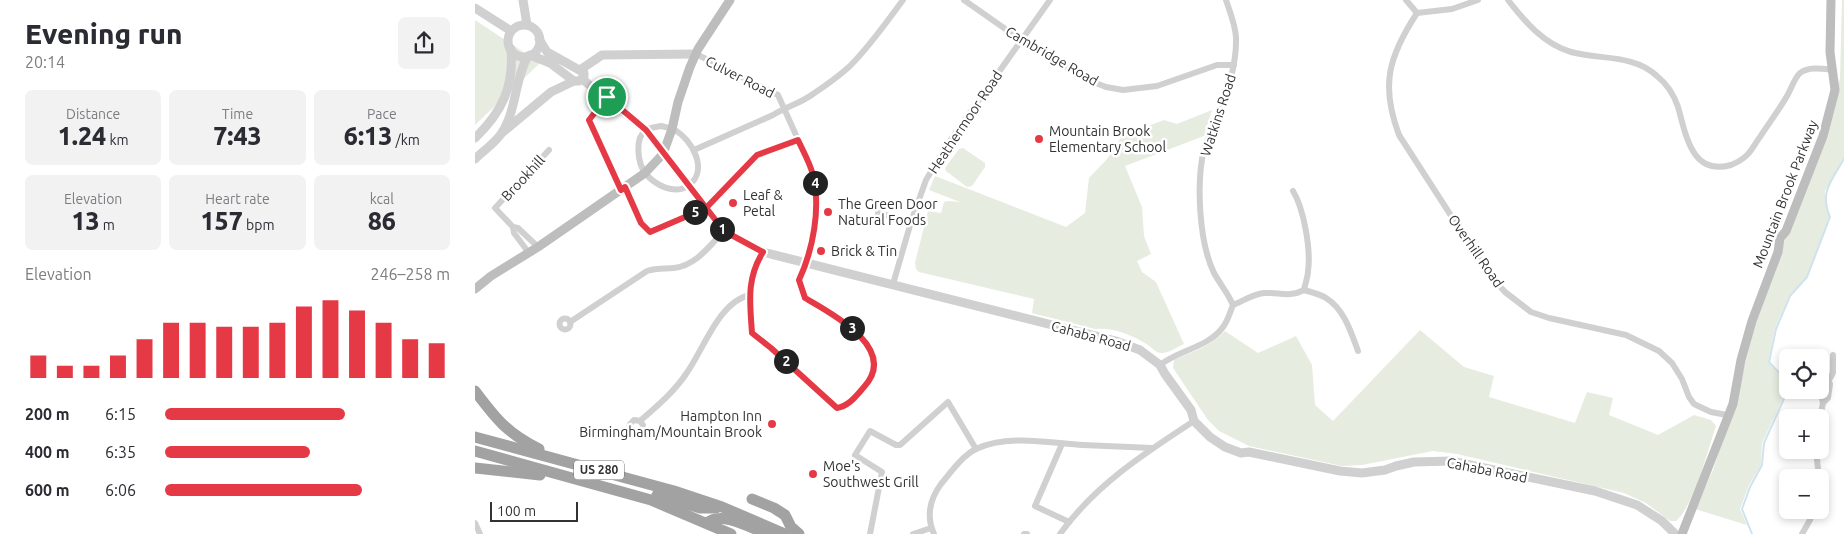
<!DOCTYPE html>
<meta charset="utf-8">
<style>
body{margin:0;font-family:Ubuntu,sans-serif;background:#f2f2f3;color:#2b2b33;height:100vh;display:flex;flex-direction:column;font-size:19px;white-space:nowrap}
*{box-sizing:border-box;margin:0}
p{font-size:16px;color:#7c7c81}
.icon{flex:none;width:28px;height:28px;fill:none;stroke:currentColor;stroke-width:2;stroke-linecap:round;stroke-linejoin:round}
.map{position:relative;flex:1;overflow:hidden}
.side{display:flex;flex-direction:column;background:#fff;width:475px}
.side>*{flex:none}
.fabs{position:absolute;left:1304px;top:349px;display:grid;gap:10px}
.fabs a{display:grid;place-items:center;width:50px;height:50px;border-radius:8px;background:#fff;box-shadow:0 2px 8px #0003;font-size:25px}
.scale{position:absolute;left:15px;bottom:12px;width:88px;box-sizing:border-box;padding-left:5px;border:2px solid #333;border-top:0;font-size:14px;line-height:18px;white-space:nowrap;color:#333;-webkit-text-stroke:4px #fff;paint-order:stroke}
.pin{position:absolute;display:grid;place-items:center;width:42px;height:42px;color:#fff;margin:-21px;border:2px solid #fff;border-radius:50%;box-shadow:0 1px 5px #0007}
.km{position:absolute;width:25px;height:25px;margin:-12px;border-radius:50%;background:#222;color:#fff;font-size:14px;line-height:25px;text-align:center}
.round{display:grid;place-items:center;flex:none;width:52px;height:52px;border-radius:8px;background:#f2f2f3}
.summary{display:flex;align-items:center;justify-content:space-between;height:85px;padding:0 25px}
h1{font-size:28px;font-weight:800;line-height:38px}
.metrics{display:grid;grid-template-columns:repeat(3,1fr);gap:8px;height:85px;padding:5px 25px}
.metrics div{display:grid;align-content:center;border-radius:8px;background:#f2f2f3;text-align:center}
.metrics b{font-size:25px;font-weight:800}
.metrics small{font-size:14px;font-weight:400}
.metrics p{font-size:14px}
.chart{height:140px;padding:10px 25px}
.chart p{display:flex;justify-content:space-between}
.chart svg{width:100%;height:90px;margin-top:5px;stroke:#e63946;stroke-width:6}
ul{padding:0 25px;list-style:none;font-size:16px}
li{display:grid;grid-template-columns:80px 60px 1fr;align-items:center;height:38px}
li i{height:12px;border-radius:6px;background:#e63946}
main{display:flex;flex:1;min-height:0}
.map>svg:first-child{display:block}
.green{fill:#e6ecdf}
.lines{fill:none;stroke-linecap:round;stroke-linejoin:round}
.stream{stroke:#cfe2ee;stroke-width:2}
.minor{stroke:#d0d0d0;stroke-width:6}
.tertiary{stroke:#d0d0d0;stroke-width:9}
.secondary{stroke:#bdbdbd;stroke-width:9}
.trunk{stroke:#a2a2a2;stroke-width:11}
.route-casing{stroke:#fff;stroke-width:10}
.route{stroke:#e63946;stroke-width:6}
.poi-dot{fill:#e63946;stroke:#fff;stroke-width:2}
.labels{text-anchor:middle;stroke-width:5;stroke-linejoin:round;paint-order:stroke}
.shield{fill:#fff;stroke:#707070;stroke-width:1}
.shield-label{font-size:12px;font-weight:bold;fill:#333}
.street-label{font-size:14px;fill:#333;stroke:#fff}
.poi-label{font-size:14px;fill:#333;stroke:#fff;text-anchor:start}
</style>
<main>
<section class="side">
<div class="summary"><div><h1>Evening run</h1><p>20:14</p></div><a class="round"><svg class="icon" aria-label="share" viewBox="0 0 24 24"><path d="M12 15V3M7 8l5-5 5 5M5 13v7h14v-7"/></svg></a></div>
<div class="metrics">
<div><p>Distance</p><b>1.24<small> km</small></b></div>
<div><p>Time</p><b>7:43</b></div>
<div><p>Pace</p><b>6:13<small> /km</small></b></div>
</div>
<div class="metrics">
<div><p>Elevation</p><b>13<small> m</small></b></div>
<div><p>Heart rate</p><b>157<small> bpm</small></b></div>
<div><p>kcal</p><b>86</b></div>
</div>
<div class="chart"><p><span>Elevation</span>246–258 m</p>
<svg viewBox="0 0 160 44" preserveAspectRatio="none"><path d="M5 44V33M15 44V38M25 44V38M35 44V33M45 44V25M55 44V17M65 44V17M75 44V19M85 44V19M95 44V17M105 44V9M115 44V6M125 44V11M135 44V17M145 44V25M155 44V27"/></svg>
</div>
<ul>
<li><b>200 m</b>6:15<i style="width:63%"></i></li>
<li><b>400 m</b>6:35<i style="width:51%"></i></li>
<li><b>600 m</b>6:06<i style="width:69%"></i></li>
</ul>
</section>
<div class="map">
<svg width="1369" height="534" viewBox="0 0 1369 534">
<rect width="100%" height="100%" fill="#fff"/>
<!-- green -->
<g class="green">
<polygon points="1367,0 1369,0 1369,159 1350,191 1351,207 1355,217 1332,277 1314,296 1300,328 1293,362 1312,382 1312,390 1287,443 1286,465 1274,485 1265,509 1272,525 1220,509 1238,470 1260,403 1282,317 1310,239 1351,136 1365,78"/>
<polygon points="0,20 65,63 0,125"/>
<path d="M737,110L729,136L650,166L667,207L669,236L676,254L662,261L667,272L681,282L709,344C702,347 694,353 687,353C681,353 677,348 673,345C658,335 637,327 620,329L557,313L559,299L444,272L441,269L440,263L453,211L466,213L469,202L473,201L485,202L454,190L460,176L591,227L610,213L614,178L632,159L647,136L689,120L702,124Z"/>
<polygon points="488,148 510,163 510,167 497,186 492,187 471,171 470,168 484,149"/>
<path d="M945,330L989,367L1019,376L1014,397L1100,423L1112,392L1138,398L1134,415L1183,435L1219,415L1236,420L1241,426C1233,449 1219,506 1201,521H1195L1171,503L1149,493L982,454L958,451L887,465L867,466L774,446L744,431L733,420L698,368L699,360C717,352 736,346 750,331L783,353L821,336L837,365L840,405L858,421Z"/>
</g>
<g class="lines">
<!-- stream -->
<g class="stream">
<path d="M1312,381L1294,362L1301,329L1315,296L1332,277L1355,217C1344,192 1357,180 1369,159"/>
<polyline points="1277,534 1267,509 1275,487 1287,465 1289,443 1313,390"/>
</g>
<!-- minor -->
<g class="minor">
<polyline points="489,0 546,40 613,80 631,87 648,90 682,86 742,65 759,65"/>
<polyline points="931,0 942,13"/>
<path d="M1033,0C1050,22 1069,44 1096,52C1125,60 1159,54 1182,76C1192,84 1199,95 1203,107C1211,134 1216,176 1256,165C1261,163 1268,159 1272,155C1277,150 1281,142 1285,137C1294,123 1304,110 1312,96C1316,89 1320,77 1325,73C1334,66 1349,69 1358,70"/>
<path d="M942,13C914,56 905,85 924,135L1013,273L1030,292L1056,312L1074,318L1151,335L1184,351L1197,363L1207,379L1214,397L1219,404L1236,412L1252,415"/>
<polyline points="942,13 977,9 1003,0"/>
<path d="M221,54L303,95L338,173L342,199L332,263L324,280L330,298C357,314 424,349 389,387C381,396 374,406 362,408L296,348L277,333C275,303 271,279 288,252"/>
<polyline points="132,97 114,120 146,190"/>
<path d="M186,126C190,127 196,128 200,130C217,140 234,170 214,185C200,196 180,185 170,173C163,163 159,138 171,130C174,128 181,127 186,126Z"/>
<path d="M219,150L298,115C311,107 326,103 338,94C350,86 364,76 375,66C395,46 411,23 428,0"/>
<polyline points="150,187 166,223 175,232 231,208 282,155 323,139"/>
<polyline points="403,213 436,222"/>
<polyline points="38,227 39,233 54,253"/>
<polyline points="63,247 43,228 38,227 20,208 74,150"/>
<polyline points="418,284 436,222 451,180 472,145 575,0"/>
<path d="M829,290C836,292 845,294 851,298C869,309 876,332 883,351"/>
<path d="M758,305C768,301 778,294 789,293C804,292 814,298 829,290C830,284 833,277 833,271C836,250 829,209 818,191"/>
<circle cx="90" cy="324" r="5.5"/>
<path d="M95,322L172,271C182,268 190,269 199,268C222,265 234,246 249,231"/>
<path d="M685,365C704,350 734,347 748,327C753,321 755,312 758,305C753,293 745,284 739,273C724,242 721,183 729,149C732,138 740,129 743,118C752,93 762,64 761,37C760,24 755,12 751,0"/>
<polyline points="1348,403 1353,398 1355,384"/>
<polyline points="1345,418 1348,403 1346,394 1358,373 1358,355"/>
<path d="M165,421L168,425L167,431L163,434L158,433L154,429L155,424L159,420L165,421C181,407 199,392 211,374C228,351 244,301 275,295"/>
<polyline points="587,444 560,506 594,522"/>
<polyline points="1341,450 1344,478"/>
<polyline points="0,523 5,534"/>
<polyline points="395,534 407,472 380,455 395,431 421,445 425,445 473,402 501,449"/>
<polyline points="438,534 456,528"/>
<path d="M459,534C451,516 455,499 466,484C476,472 487,456 501,449C533,434 574,443 608,445C631,446 654,447 677,448"/>
<polyline points="549,534 552,534"/>
<path d="M585,534C620,485 670,453 719,421"/>
<polyline points="1327,534 1335,520 1337,510"/>
</g>
<!-- tertiary -->
<g class="tertiary">
<polyline points="48,0 52,25"/>
<polyline points="0,8 36,31"/>
<circle cx="49" cy="41" r="16"/>
<polyline points="55,55 75,63 99,81 104,81 109,77 109,73 106,71 72,52 64,39"/>
<polyline points="105,70 127,55 221,54"/>
<polyline points="107,79 171,130 249,231 288,252 641,341 665,350 685,365 690,374 716,410 719,421 735,437 750,447 766,453 774,452 865,471 887,473 910,470 921,466 939,462 976,461 1120,491 1162,505 1187,521 1200,534"/>
<polyline points="28,132 76,92 99,81"/>
<path d="M0,138C27,112 39,87 36,49"/>
<path d="M0,159C8,151 19,144 26,134C42,111 39,80 53,56"/>
</g>
<!-- secondary -->
<g class="secondary">
<polyline points="0,289 16,276 63,247 170,173 188,154 197,129 203,102 215,67 223,49 255,0"/>
<polyline points="1207,534 1258,404 1266,360 1277,321 1303,252 1305,238 1311,231 1348,136 1360,90 1355,52 1356,0"/>
</g>
<!-- trunk -->
<g class="trunk">
<path d="M0,391C21,419 32,433 64,449"/>
<polyline points="0,437 199,491 247,507 310,534"/>
<polyline points="0,451 176,500 256,534"/>
<polyline points="0,468 65,475"/>
<polyline points="182,495 225,508 241,508"/>
<polyline points="277,499 299,508 310,515 316,527 324,534"/>
<path d="M232,523C246,510 276,528 292,534"/>
</g>
</g>
<g class="lines">
<!-- route casing -->
<g class="route-casing">
<path id="route" d="M132,97L171,130L249,231L288,252C271,279 275,303 277,333L296,348L362,408C374,406 381,396 389,387C424,349 358,314 330,298L324,280C338,250 346,208 338,175C335,163 328,151 323,140L282,155L231,208L175,232L166,223L150,187L146,190L114,120L132,97"/>
</g>
<!-- route -->
<use href="#route" class="route"/>
</g>
<!-- markers -->
<g class="poi-dot">
<circle cx="564" cy="139" r="5"/>
<circle cx="258" cy="203" r="5"/>
<circle cx="353" cy="212" r="5"/>
<circle cx="346" cy="251" r="5"/>
<circle cx="297" cy="424" r="5"/>
<circle cx="338" cy="474" r="5"/>
</g>
<g class="labels">
<!-- shield labels -->
<rect class="shield" x="99" y="460.5" width="50" height="19" rx="4"/>
<g class="shield-label">
<text x="124" y="474">US 280</text>
</g>
<!-- street labels -->
<g class="street-label">
<text transform="translate(577 56) rotate(30)" y="5">Cambridge Road</text>
<text transform="translate(265 77) rotate(27)" y="5">Culver Road</text>
<text transform="translate(743 115) rotate(-72)" y="5">Watkins Road</text>
<text transform="translate(490 122) rotate(-56)" y="5">Heathermoor Road</text>
<text transform="translate(48 178) rotate(-47)" y="5">Brookhill</text>
<text transform="translate(1310 194) rotate(-69)" y="5">Mountain Brook Parkway</text>
<text transform="translate(1001 251) rotate(55)" y="5">Overhill Road</text>
<text transform="translate(616 336) rotate(15)" y="5">Cahaba Road</text>
<text transform="translate(1012 470) rotate(11)" y="5">Cahaba Road</text>
</g>
<!-- poi labels -->
<g class="poi-label">
<text x="574" y="136">Mountain Brook<tspan x="574" dy="16">Elementary School</tspan></text>
<text x="268" y="200">Leaf &amp;<tspan x="268" dy="16">Petal</tspan></text>
<text x="363" y="209">The Green Door<tspan x="363" dy="16">Natural Foods</tspan></text>
<text x="356" y="256">Brick &amp; Tin</text>
<text x="287" y="421" text-anchor="end">Hampton Inn<tspan x="287" dy="16">Birmingham/Mountain Brook</tspan></text>
<text x="348" y="471">Moe's<tspan x="348" dy="16">Southwest Grill</tspan></text>
</g>
</g>
</svg>
<div class="fabs">
<a><svg class="icon" aria-label="locate" viewBox="0 0 24 24"><circle cx="12" cy="12" r="6"/><path d="M12 2v4M12 18v4M2 12h4M18 12h4"/></svg></a>
<a>+</a>
<a>−</a>
</div>
<div class="scale">100 m</div>
<div class="pin" style="left:132px;top:97px;background:#1e9e55"><svg class="icon" aria-label="arrive" viewBox="0 0 24 24"><path d="M6 21V4h12l-3 4 3 4H6"/></svg></div>
<b class="km" style="left:247px;top:229px">1</b>
<b class="km" style="left:311px;top:361px">2</b>
<b class="km" style="left:377px;top:328px">3</b>
<b class="km" style="left:340px;top:183px">4</b>
<b class="km" style="left:220px;top:212px">5</b>
</div>
</main>
